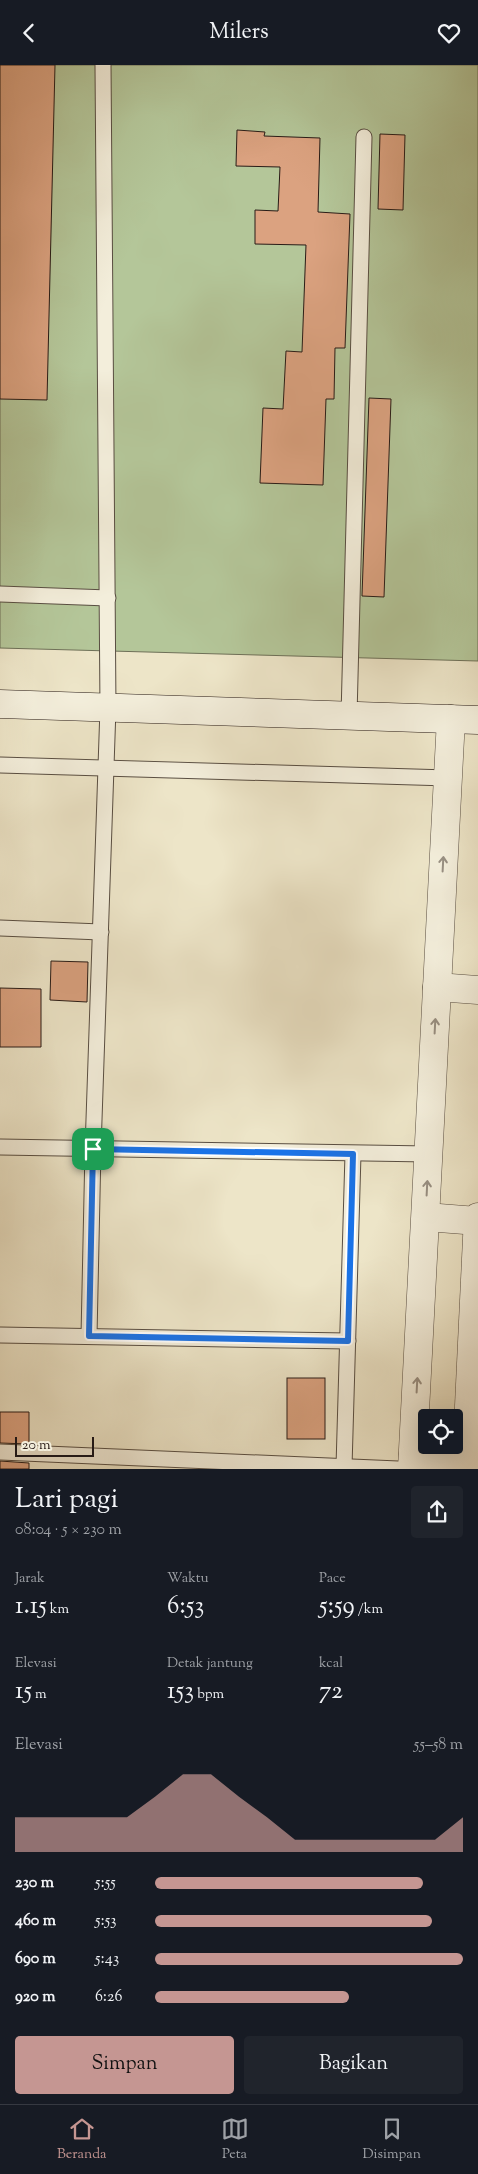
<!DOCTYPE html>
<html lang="id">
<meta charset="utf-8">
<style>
body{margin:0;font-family:"Sorts Mill Goudy",serif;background:#20242c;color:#f1f3f6;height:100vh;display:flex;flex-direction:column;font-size:19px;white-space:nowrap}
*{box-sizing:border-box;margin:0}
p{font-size:16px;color:#9ea1a6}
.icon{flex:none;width:28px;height:28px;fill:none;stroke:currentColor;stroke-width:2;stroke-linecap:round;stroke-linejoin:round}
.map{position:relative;height:1404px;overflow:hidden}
.sheet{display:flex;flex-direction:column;background:#171b24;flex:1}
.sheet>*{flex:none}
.buttons{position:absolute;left:418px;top:1344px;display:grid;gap:10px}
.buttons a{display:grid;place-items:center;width:45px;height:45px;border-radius:5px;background:#171b24;box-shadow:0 5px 20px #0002;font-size:25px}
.scale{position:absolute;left:15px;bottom:12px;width:79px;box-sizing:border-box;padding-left:5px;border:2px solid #281b16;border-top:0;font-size:14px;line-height:18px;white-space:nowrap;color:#281b16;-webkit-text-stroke:4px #f3eedb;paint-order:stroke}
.pin{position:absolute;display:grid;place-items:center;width:42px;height:42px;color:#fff;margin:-21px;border-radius:10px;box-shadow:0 2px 8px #0006}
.round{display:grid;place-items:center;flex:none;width:52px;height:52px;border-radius:5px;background:#20242c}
.overview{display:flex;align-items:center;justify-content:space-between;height:85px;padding:0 15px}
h1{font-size:28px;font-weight:600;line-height:38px}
.figures{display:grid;grid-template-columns:repeat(3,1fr);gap:8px;height:85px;padding:5px 15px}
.figures div{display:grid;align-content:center}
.figures b{font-size:25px;font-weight:600}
.figures small{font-size:14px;font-weight:400}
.figures p{font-size:14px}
.chart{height:140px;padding:10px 15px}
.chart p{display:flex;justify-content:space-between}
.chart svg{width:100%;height:90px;margin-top:5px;fill:#c59692;opacity:.7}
.cta{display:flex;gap:10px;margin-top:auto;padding:10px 15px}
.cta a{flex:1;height:58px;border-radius:5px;background:#c59692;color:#111;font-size:20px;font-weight:600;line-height:58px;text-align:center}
.cta a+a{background:#20242c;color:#f1f3f6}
ul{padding:0 15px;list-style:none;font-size:16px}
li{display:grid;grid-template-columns:80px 60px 1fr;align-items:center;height:38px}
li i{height:12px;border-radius:6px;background:#c59692}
header{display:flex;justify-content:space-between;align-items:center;height:65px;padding:0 15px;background:#171b24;font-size:22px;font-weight:600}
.menu{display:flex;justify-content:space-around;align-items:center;height:70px;border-top:1px solid #363941;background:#171b24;font-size:14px;color:#9ea1a6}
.menu a{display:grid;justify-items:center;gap:2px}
.menu .active{color:#c59692}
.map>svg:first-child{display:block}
.green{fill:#b4c699;stroke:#6e7058}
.building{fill:#dba280;stroke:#281b16}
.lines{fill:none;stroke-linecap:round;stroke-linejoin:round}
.lane-casing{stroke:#594e42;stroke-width:17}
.street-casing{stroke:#594e42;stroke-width:29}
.secondary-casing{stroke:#281b16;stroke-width:29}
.lane{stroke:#f3eedb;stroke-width:15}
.street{stroke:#f3eedb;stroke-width:28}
.secondary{stroke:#f3eedb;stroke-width:28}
.oneway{stroke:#988f82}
.route-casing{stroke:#fff;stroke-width:10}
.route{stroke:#1a73e8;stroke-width:6}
</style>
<header><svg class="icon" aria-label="back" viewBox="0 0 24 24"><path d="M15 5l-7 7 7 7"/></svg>Milers<svg class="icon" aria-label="heart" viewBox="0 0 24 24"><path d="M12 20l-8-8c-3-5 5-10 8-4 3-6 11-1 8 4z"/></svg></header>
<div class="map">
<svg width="478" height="1404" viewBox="0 0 478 1404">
<rect width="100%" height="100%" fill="#ede5c8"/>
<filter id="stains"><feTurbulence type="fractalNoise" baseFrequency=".004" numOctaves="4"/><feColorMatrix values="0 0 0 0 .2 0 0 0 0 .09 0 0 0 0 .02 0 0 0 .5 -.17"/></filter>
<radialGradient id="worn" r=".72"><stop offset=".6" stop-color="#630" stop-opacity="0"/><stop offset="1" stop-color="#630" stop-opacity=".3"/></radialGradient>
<!-- green -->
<polygon class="green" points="0,0 478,0 478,596 0,583"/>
<!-- building -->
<g class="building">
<polygon points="0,0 55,0 47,335 0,334"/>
<polygon points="237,65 265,67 264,71 320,73 318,147 350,149 345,283 335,283 334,334 326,334 323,420 260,418 263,343 283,344 286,286 302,287 306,180 255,179 255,145 278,146 280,102 236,101"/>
<polygon points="380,69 405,70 403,145 378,144"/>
<polygon points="369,333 391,334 384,532 362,531"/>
<polygon points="51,896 88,897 87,937 50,935"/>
<polygon points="0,923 41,924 41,982 0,982"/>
<rect x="287" y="1313" width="38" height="61"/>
<polygon points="0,1347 29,1347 29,1379 0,1378"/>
<polygon points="0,1396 29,1398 29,1404 0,1404"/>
</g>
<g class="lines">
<!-- lane casing -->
<g class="lane-casing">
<g id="lane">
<polyline points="0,529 108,533"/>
<polyline points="349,651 364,72"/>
<polyline points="0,700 448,713"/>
<polyline points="0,863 101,867"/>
<polyline points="0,1082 429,1089"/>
<polyline points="0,1270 348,1276"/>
<polyline points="89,1271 93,1084 108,643 103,0"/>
<polyline points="0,1387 398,1404"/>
<polyline points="344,1402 353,1089"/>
</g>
</g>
<!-- street casing -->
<g class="street-casing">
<g id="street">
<polyline points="437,922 478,925"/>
<polyline points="426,1152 478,1156"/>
<polyline points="413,1390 478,1393"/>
<polyline points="412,1404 451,654"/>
<polyline points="466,1404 478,1152"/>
</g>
</g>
<!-- secondary casing -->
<g class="secondary-casing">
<polyline id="secondary" points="0,639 478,655"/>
</g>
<!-- lane -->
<use href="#lane" class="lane"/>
<!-- street -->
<use href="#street" class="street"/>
<!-- secondary -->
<use href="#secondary" class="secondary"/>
</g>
<!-- one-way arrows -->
<defs><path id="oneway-shaft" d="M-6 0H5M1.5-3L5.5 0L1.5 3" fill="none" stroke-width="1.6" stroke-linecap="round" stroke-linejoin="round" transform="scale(1.25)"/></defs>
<g class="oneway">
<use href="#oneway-shaft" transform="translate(443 799) rotate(-87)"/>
<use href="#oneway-shaft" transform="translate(435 961) rotate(-87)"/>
<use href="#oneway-shaft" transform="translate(427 1123) rotate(-87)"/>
<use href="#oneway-shaft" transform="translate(417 1320) rotate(-87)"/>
</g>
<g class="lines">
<!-- route casing -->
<g class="route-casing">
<polygon id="route" points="93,1084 353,1089 348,1276 89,1271"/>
</g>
<!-- route -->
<use href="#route" class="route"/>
</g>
<rect width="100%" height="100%" filter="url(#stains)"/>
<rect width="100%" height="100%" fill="url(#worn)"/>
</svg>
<div class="buttons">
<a><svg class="icon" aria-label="locate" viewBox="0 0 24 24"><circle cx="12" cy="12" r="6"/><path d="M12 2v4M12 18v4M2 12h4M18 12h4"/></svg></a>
</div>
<div class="scale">20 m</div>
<div class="pin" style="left:93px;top:1084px;background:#1e9e55"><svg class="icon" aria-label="arrive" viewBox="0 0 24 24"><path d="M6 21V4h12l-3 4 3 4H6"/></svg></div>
</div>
<section class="sheet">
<div class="overview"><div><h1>Lari pagi</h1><p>08:04 · 5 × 230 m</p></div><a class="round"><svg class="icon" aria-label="share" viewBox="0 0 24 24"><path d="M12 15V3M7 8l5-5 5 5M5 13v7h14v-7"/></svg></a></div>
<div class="figures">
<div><p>Jarak</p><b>1.15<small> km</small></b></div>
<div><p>Waktu</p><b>6:53</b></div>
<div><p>Pace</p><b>5:59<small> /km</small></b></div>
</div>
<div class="figures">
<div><p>Elevasi</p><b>15<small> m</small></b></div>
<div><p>Detak jantung</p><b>153<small> bpm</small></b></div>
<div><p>kcal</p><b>72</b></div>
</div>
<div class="chart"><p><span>Elevasi</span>55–58 m</p>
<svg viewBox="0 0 160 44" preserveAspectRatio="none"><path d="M0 44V27L10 27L20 27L30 27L40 27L50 17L60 6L70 6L80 17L90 27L100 38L110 38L120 38L130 38L140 38L150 38L160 27V44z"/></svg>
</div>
<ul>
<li><b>230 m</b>5:55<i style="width:87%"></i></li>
<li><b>460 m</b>5:53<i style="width:90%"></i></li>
<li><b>690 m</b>5:43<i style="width:100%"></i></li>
<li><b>920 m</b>6:26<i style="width:63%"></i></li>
</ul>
<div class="cta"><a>Simpan</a><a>Bagikan</a></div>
</section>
<nav class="menu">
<a class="active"><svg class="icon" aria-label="home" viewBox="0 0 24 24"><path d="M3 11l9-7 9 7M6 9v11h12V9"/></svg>Beranda</a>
<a><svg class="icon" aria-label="map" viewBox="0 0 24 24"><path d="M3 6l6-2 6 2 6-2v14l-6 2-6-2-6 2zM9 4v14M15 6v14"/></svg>Peta</a>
<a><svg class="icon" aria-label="saved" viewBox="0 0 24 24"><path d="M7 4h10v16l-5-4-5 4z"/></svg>Disimpan</a>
</nav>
